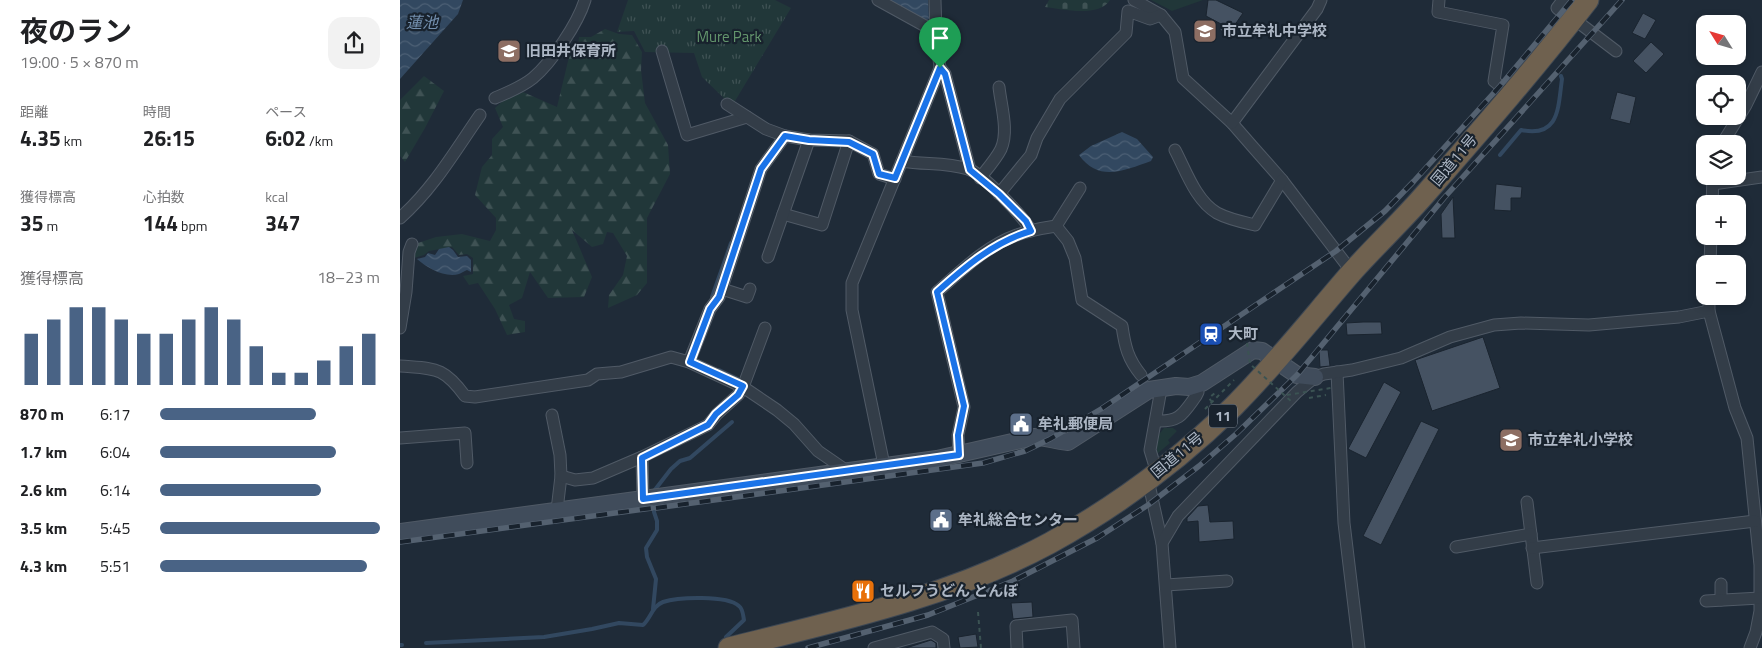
<!DOCTYPE html>
<html lang="ja">
<meta charset="utf-8">
<style>
body{margin:0;font-family:"Titillium Web","Noto Sans JP",sans-serif;background:#f2f2f2;color:#202124;height:100vh;display:flex;flex-direction:column;font-size:19px;white-space:nowrap}
*{box-sizing:border-box;margin:0}
p{font-size:16px;color:#757577}
.icon{flex:none;width:28px;height:28px;fill:none;stroke:currentColor;stroke-width:2;stroke-linecap:round;stroke-linejoin:round}
.map{position:relative;flex:1;overflow:hidden}
.details{display:flex;flex-direction:column;background:#fff;width:400px}
.details>*{flex:none}
.needle{width:32px;rotate:307deg}
.fabs{position:absolute;left:1296px;top:15px;display:grid;gap:10px}
.fabs a{display:grid;place-items:center;width:50px;height:50px;border-radius:10px;background:#fff;box-shadow:0 2px 8px #0003;font-size:25px}
.pin{position:absolute;display:grid;place-items:center;width:42px;height:42px;color:#fff;margin:-51px -21px;border-radius:50% 50% 50% 0;rotate:-45deg;box-shadow:0 0 5px #0007}
.pin .icon{rotate:45deg}
.round{display:grid;place-items:center;flex:none;width:52px;height:52px;border-radius:15px;background:#f2f2f2}
.overview{display:flex;align-items:center;justify-content:space-between;height:85px;padding:0 20px}
h1{font-size:28px;font-weight:700;line-height:38px}
.figures{display:grid;grid-template-columns:repeat(3,1fr);gap:8px;height:85px;padding:5px 20px}
.figures div{display:grid;align-content:center}
.figures b{font-size:21px;font-weight:700}
.figures small{font-size:14px;font-weight:400}
.figures p{font-size:14px}
.chart{height:140px;padding:10px 20px}
.chart p{display:flex;justify-content:space-between}
.chart svg{width:100%;height:90px;margin-top:5px;stroke:#496385;stroke-width:6}
ul{padding:0 20px;list-style:none;font-size:16px}
li{display:grid;grid-template-columns:80px 60px 1fr;align-items:center;height:38px}
li i{height:12px;border-radius:6px;background:#496385}
main{display:flex;flex:1;min-height:0}
.map>svg:first-child{display:block}
.green{fill:#213739}
.forest{fill:url(#forest-firs)}
.cemetery{fill:url(#cemetery-stones)}
.park{fill:url(#park-tufts)}
.water{fill:url(#water-waves)}
.lines{fill:none;stroke-linecap:round;stroke-linejoin:round}
.stream{stroke:#324860;stroke-width:4}
.building{fill:#455262;stroke:#1a242f}
.street-casing{stroke:#505a66;stroke-width:13}
.secondary-casing{stroke:#505a66;stroke-width:18}
.highway-casing{stroke:#3d4753;stroke-width:23}
.path{stroke:#3b5353;stroke-width:2;stroke-dasharray:4 4;stroke-linecap:butt}
.street{stroke:#333d48;stroke-width:11}
.secondary{stroke:#404c5b;stroke-width:16}
.highway{stroke:#6f614f;stroke-width:21}
.rail-casing{stroke:#546170;stroke-width:5.5}
.rail{stroke:#18222d;stroke-width:4;stroke-dasharray:11;stroke-linecap:butt}
.path-bridge{stroke:#3b5353;stroke-width:2;stroke-dasharray:4 4;stroke-linecap:butt}
.route-casing{stroke:#fff;stroke-width:10}
.route{stroke:#1a73e8;stroke-width:6}
.labels{text-anchor:middle;stroke-width:4.5;stroke-linejoin:round;paint-order:stroke}
.shield{fill:#18222d;stroke:#808a97;stroke-width:1}
.shield-label{font-size:14px;font-weight:bold;fill:#adb7c5}
.poi-label{font-size:15px;font-weight:bold;fill:#adb7c5;stroke:#18222d;text-anchor:start}
.park-label{font-size:15px;fill:#64966d;stroke:#18222d}
.street-label{font-size:15px;fill:#adb7c5;stroke:#18222d}
.water-label{font-size:16px;font-style:italic;fill:#7490af;stroke:#18222d}
</style>
<main>
<section class="details">
<div class="overview"><div><h1>夜のラン</h1><p>19:00 · 5 × 870 m</p></div><a class="round"><svg class="icon" aria-label="share" viewBox="0 0 24 24"><path d="M12 15V3M7 8l5-5 5 5M5 13v7h14v-7"/></svg></a></div>
<div class="figures">
<div><p>距離</p><b>4.35<small> km</small></b></div>
<div><p>時間</p><b>26:15</b></div>
<div><p>ペース</p><b>6:02<small> /km</small></b></div>
</div>
<div class="figures">
<div><p>獲得標高</p><b>35<small> m</small></b></div>
<div><p>心拍数</p><b>144<small> bpm</small></b></div>
<div><p>kcal</p><b>347</b></div>
</div>
<div class="chart"><p><span>獲得標高</span>18–23 m</p>
<svg viewBox="0 0 160 44" preserveAspectRatio="none"><path d="M5 44V19M15 44V12M25 44V6M35 44V6M45 44V12M55 44V19M65 44V19M75 44V12M85 44V6M95 44V12M105 44V25M115 44V38M125 44V38M135 44V32M145 44V25M155 44V19"/></svg>
</div>
<ul>
<li><b>870 m</b>6:17<i style="width:71%"></i></li>
<li><b>1.7 km</b>6:04<i style="width:80%"></i></li>
<li><b>2.6 km</b>6:14<i style="width:73%"></i></li>
<li><b>3.5 km</b>5:45<i style="width:100%"></i></li>
<li><b>4.3 km</b>5:51<i style="width:94%"></i></li>
</ul>
</section>
<div class="map">
<svg width="1362" height="648" viewBox="0 0 1362 648">
<defs>
<pattern id="forest-firs" width="22" height="20" patternUnits="userSpaceOnUse" patternTransform="scale(1.25)"><rect width="22" height="20" fill="#213739"/><path d="M5 1l3.5 6h-7zM16 11l3.5 6h-7z" fill="#3f5254"/></pattern>
<pattern id="cemetery-stones" width="16" height="16" patternUnits="userSpaceOnUse" patternTransform="scale(1.25)"><rect width="16" height="16" fill="#213739"/><path d="M2 7V4a2 2 0 0 1 4 0v3zM10 15v-3a2 2 0 0 1 4 0v3z" fill="#3f5254"/></pattern>
<pattern id="park-tufts" width="24" height="20" patternUnits="userSpaceOnUse" patternTransform="scale(1.25)"><rect width="24" height="20" fill="#213739"/><path d="M3 7l-1-3M5 7V3M7 7l1-3M15 17l-1-3M17 17v-4M19 17l1-3" fill="none" stroke="#3f5254"/></pattern>
<pattern id="water-waves" width="16" height="10" patternUnits="userSpaceOnUse" patternTransform="scale(1.25)"><rect width="16" height="10" fill="#324860"/><path d="M0 5q4-4 8 0t8 0" fill="none" stroke="#4d6075"/></pattern>
</defs>
<rect width="100%" height="100%" fill="#1f2b38"/>
<!-- green -->
<g class="green">
<polygon points="751,0 803,0 772,11"/>
<polygon points="764,428 773,428 777,431 768,440 770,443 757,454 757,437"/>
</g>
<!-- forest -->
<g class="forest">
<polygon points="205,29 219,34 232,35 242,52 241,70 245,103 268,145 270,174 247,218 247,283 237,295 208,308 209,295 223,275 227,256 213,233 207,232 203,244 192,247 172,230 192,277 184,297 148,298 130,272 122,298 109,305 114,319 125,321 125,332 107,335 95,309 78,283 69,285 63,276 73,274 73,258 67,254 59,255 52,247 29,251 24,255 14,258 18,243 36,237 62,234 90,241 96,230 96,218 75,195 82,167 92,155 92,139 103,127 95,108 104,100 123,92 157,107 169,57 177,53 179,37 191,37"/>
<polygon points="24,76 44,91 25,128 5,162 0,156 0,100"/>
</g>
<!-- cemetery -->
<path class="cemetery" d="M649,0H710C699,18 662,9 645,7Z"/>
<!-- park -->
<polygon class="park" points="228,0 375,0 391,8 332,106 302,77 294,53 245,52 234,31 217,32"/>
<!-- water -->
<g class="water">
<polygon points="0,0 63,0 58,14 0,79"/>
<polygon points="485,0 528,0 529,19 527,21"/>
<path d="M722,132L737,139L753,157L751,161C725,170 699,183 679,155L691,146Z"/>
<path d="M49,247L53,250L58,257L67,256L71,260V272L67,270C64,271 62,273 59,274C45,278 27,268 17,259L25,257L28,253L35,255L39,249Z"/>
</g>
<g class="lines">
<!-- stream -->
<g class="stream">
<path d="M1100,155L1121,130C1160,138 1158,107 1162,79L1161,76"/>
<polyline points="312,297 331,243"/>
<polyline points="319,370 338,379"/>
<polyline points="254,491 271,469 280,461 290,458 332,422"/>
<polyline points="253,609 256,579 247,557 246,548 257,530 257,521 254,512 254,504"/>
<path d="M26,643L144,637L192,629L219,623L243,625C251,618 252,606 263,602C278,597 327,595 339,606C343,609 343,615 344,620L326,637"/>
<polyline points="0,645 2,645"/>
</g>
</g>
<!-- building -->
<g class="building">
<polygon points="808,0 816,0 843,13 828,35 820,30 821,24 806,16"/>
<polygon points="1243,13 1256,20 1245,39 1232,33"/>
<polygon points="1251,42 1264,54 1246,73 1233,61"/>
<polygon points="1217,92 1236,97 1230,124 1210,119"/>
<polygon points="1096,184 1122,187 1121,198 1111,198 1111,211 1094,210"/>
<polygon points="1053,197 1055,238 1042,238 1041,214"/>
<polygon points="963,322 981,322 982,334 947,335 946,323"/>
<polygon points="1083,337 1100,388 1032,411 1015,360"/>
<polygon points="919,350 928,350 930,366 920,367"/>
<polygon points="984,382 1001,392 966,458 948,449"/>
<polygon points="1021,421 1039,429 981,545 963,536"/>
<polygon points="808,505 810,522 833,521 834,539 799,542 798,521 787,522 787,518 798,506"/>
<polygon points="632,602 633,617 613,619 611,603"/>
<polygon points="576,634 578,647 560,648 558,637"/>
<polygon points="531,640 536,643 536,648 506,648"/>
</g>
<g class="lines">
<!-- street casing -->
<g class="street-casing">
<g id="street">
<polyline points="478,0 536,32"/>
<polyline points="734,0 761,15 775,32 783,78 832,123 852,146 882,180 952,272"/>
<polyline points="1039,0 1038,12 1103,25 1094,81 1110,94"/>
<polyline points="1163,0 1157,8 1172,21"/>
<polyline points="1174,19 1216,51"/>
<polyline points="262,51 287,135 347,117"/>
<polyline points="540,68 545,74 570,170"/>
<path d="M95,98C109,92 122,87 133,78C152,62 178,23 185,0"/>
<polyline points="327,104 366,129 385,136 409,140 449,141 473,154 479,174 495,179"/>
<polyline points="832,123 917,9 921,0"/>
<polyline points="1322,144 1346,105 1362,72"/>
<path d="M775,150C786,171 796,201 817,213C828,219 842,222 855,225L882,180"/>
<path d="M502,161C525,165 545,162 568,169C582,173 624,217 631,231"/>
<path d="M580,178C587,169 596,159 601,149C609,131 601,106 599,87"/>
<polyline points="1313,184 1362,177"/>
<polyline points="599,194 631,155 637,138 660,99 726,33 728,11 750,19 761,15"/>
<polyline points="1312,204 1313,178"/>
<polyline points="383,214 422,225 449,141"/>
<path d="M0,218C33,189 55,151 80,115"/>
<path d="M656,226L668,241L675,258L682,300L722,326C725,347 728,359 741,375"/>
<polyline points="368,257 409,140"/>
<polyline points="1310,264 1311,236"/>
<polyline points="322,289 347,297 350,289"/>
<polyline points="1309,296 1309,311 1335,408 1347,438 1360,565 1360,611 1356,632 1350,648"/>
<polyline points="0,328 6,292 9,252 12,244"/>
<polyline points="289,362 310,309 319,297 361,169 385,136"/>
<path d="M0,366C35,369 43,366 65,396L75,397L188,380L197,374L221,372L271,357L289,362L343,387L377,410L394,424L418,451L447,471"/>
<polyline points="937,372 944,523 959,648"/>
<polyline points="152,415 160,455 161,476 157,510"/>
<path d="M756,421C780,422 783,414 796,396L798,392L796,385"/>
<polyline points="0,438 65,433 67,463"/>
<path d="M559,455L558,435L564,407L537,292C561,271 586,246 617,235C630,230 643,228 656,226L680,188"/>
<polyline points="242,457 243,499"/>
<polyline points="484,465 452,310 452,283 540,68 536,32 535,0"/>
<polyline points="757,473 750,450 761,389"/>
<polyline points="161,476 175,480 193,478 242,457 308,425 317,414 338,395 343,387 365,328"/>
<polyline points="748,480 762,543"/>
<polyline points="1127,502 1137,583"/>
<polyline points="1056,547 1131,534"/>
<polyline points="1132,548 1355,521"/>
<polyline points="1321,584 1321,600"/>
<polyline points="766,585 827,581"/>
<polyline points="1306,601 1360,598"/>
<polyline points="474,648 532,632 543,639 544,648"/>
<polyline points="617,648 616,626 672,620 674,648"/>
<polyline points="770,648 762,543 778,516 897,392 915,377 924,374 952,370 1001,358 1050,337 1094,325 1121,323 1189,325 1279,317 1309,311"/>
</g>
</g>
<!-- secondary casing -->
<g class="secondary-casing">
<path id="secondary" d="M0,532L537,459L634,437C646,437 656,441 668,442L749,390L776,386L789,387L802,383L853,350L862,351L897,375L915,377"/>
</g>
<!-- highway casing -->
<g class="highway-casing">
<path id="highway" d="M329,648C438,621 550,597 650,543C717,506 779,460 833,407C875,365 912,318 951,273C976,245 1003,220 1027,192C1082,129 1137,66 1188,0"/>
</g>
<!-- path -->
<g class="path">
<polyline points="909,398 926,395"/>
<polyline points="812,402 809,398 816,392"/>
<polyline points="805,409 834,380"/>
<polyline points="578,612 581,648"/>
</g>
<!-- street -->
<use href="#street" class="street"/>
<!-- secondary -->
<use href="#secondary" class="secondary"/>
<!-- highway -->
<use href="#highway" class="highway"/>
<!-- rail casing -->
<g class="rail-casing">
<g id="rail">
<polyline points="256,508 583,463 625,451 650,439 701,409 936,251 985,211 1014,181 1100,86 1172,0"/>
<polyline points="0,542 252,508"/>
<polyline points="408,648 528,615 613,581 697,538 748,505 799,466 836,434 897,375 1044,198 1222,0"/>
</g>
</g>
<!-- rail -->
<use href="#rail" class="rail"/>
<!-- path-bridge -->
<g class="path-bridge">
<polyline points="847,343 850,364 893,403"/>
<polyline points="887,395 931,388"/>
</g>
</g>
<g class="lines">
<!-- route casing -->
<g class="route-casing">
<path id="route" d="M540,68L545,74L570,170L599,194L626,221L631,231C594,242 566,266 537,292L564,406L558,435L559,455L243,499L242,458L308,425L316,414L338,395L343,386L290,362L310,309L319,297L361,169L385,136L409,140L449,142L473,154L479,174L495,178Z"/>
</g>
<!-- route -->
<use href="#route" class="route"/>
</g>
<!-- icons -->
<defs>
<g id="school-square" transform="scale(1.25)"><rect x="-9" y="-9" width="18" height="18" rx="4" fill="#8d6e63" stroke="#18222d"/><path d="M0-5L7-2L0 1L-7-2ZM-4 1L0 2.5L4 1V4Q0 6-4 4Z" fill="#fff"/></g>
<g id="station-square" transform="scale(1.25)"><rect x="-9" y="-9" width="18" height="18" rx="4" fill="#1a4fb4" stroke="#18222d"/><path d="M-3-6H3Q5-6 5-4V2Q5 4 3 4L4.5 6H3L1.5 4h-3L-3 6H-4.5L-3 4Q-5 4-5 2V-4Q-5-6-3-6ZM-3.5-4v3h7v-3ZM-3.5 1v1.5H-2V1ZM2 1v1.5H3.5V1Z" fill="#fff"/></g>
<g id="civic-square" transform="scale(1.25)"><rect x="-9" y="-9" width="18" height="18" rx="4" fill="#5c6f8a" stroke="#18222d"/><path d="M-.6-6.5H3V-4.5H.6V-3L4-1V1h2V6H-6V1h2V-1L-.6-3ZM-1.2 2.5V6h2.4V2.5Z" fill="#fff"/></g>
<g id="restaurant-square" transform="scale(1.25)"><rect x="-9" y="-9" width="18" height="18" rx="4" fill="#e8710a" stroke="#18222d"/><path d="M-5-6h1v4h1v-4h1v4h1v-4h1v5L-1.5 .5V6h-2V.5L-5-1ZM5-6V6H3V1.5H1.5Q1.5-4 5-6Z" fill="#fff"/></g>
</defs>
<g fill-rule="evenodd">
<use href="#school-square" x="805" y="31"/>
<use href="#school-square" x="109" y="51"/>
<use href="#station-square" x="811" y="334"/>
<use href="#civic-square" x="621" y="424"/>
<use href="#school-square" x="1111" y="440"/>
<use href="#civic-square" x="541" y="520"/>
<use href="#restaurant-square" x="463" y="591"/>
</g>
<g class="labels">
<!-- shield labels -->
<rect class="shield" x="809" y="404.5" width="28" height="23" rx="4"/>
<g class="shield-label">
<text x="823" y="421">11</text>
</g>
<!-- poi labels -->
<g class="poi-label">
<text x="822" y="36">市立牟礼中学校</text>
<text x="126" y="56">旧田井保育所</text>
<text x="828" y="339">大町</text>
<text x="638" y="429">牟礼郵便局</text>
<text x="1128" y="445">市立牟礼小学校</text>
<text x="558" y="525">牟礼総合センター</text>
<text x="480" y="596">セルフうどん とんぼ</text>
</g>
<!-- park labels -->
<g class="park-label">
<text x="329" y="42">Mure Park</text>
</g>
<!-- street labels -->
<g class="street-label">
<text transform="translate(1054 160) rotate(-50)" y="5">国道11号</text>
<text transform="translate(777 455) rotate(-40)" y="5">国道11号</text>
</g>
<!-- water labels -->
<g class="water-label">
<text x="22" y="28">蓮池</text>
</g>
</g>
</svg>
<div class="fabs">
<a><svg class="needle" viewBox="-14 -14 28 28"><path d="M0-13l5 13h-10z" fill="#e53935"/><path d="M0 13l5-13h-10z" fill="#757577"/></svg></a>
<a><svg class="icon" aria-label="locate" viewBox="0 0 24 24"><circle cx="12" cy="12" r="6"/><path d="M12 2v4M12 18v4M2 12h4M18 12h4"/></svg></a>
<a><svg class="icon" aria-label="layers" viewBox="0 0 24 24"><path d="M12 4l9 5-9 5-9-5zM3 14l9 5 9-5"/></svg></a>
<a>+</a>
<a>−</a>
</div>
<div class="pin" style="left:540px;top:68px;background:#1e9e55"><svg class="icon" aria-label="arrive" viewBox="0 0 24 24"><path d="M6 21V4h12l-3 4 3 4H6"/></svg></div>
</div>
</main>
